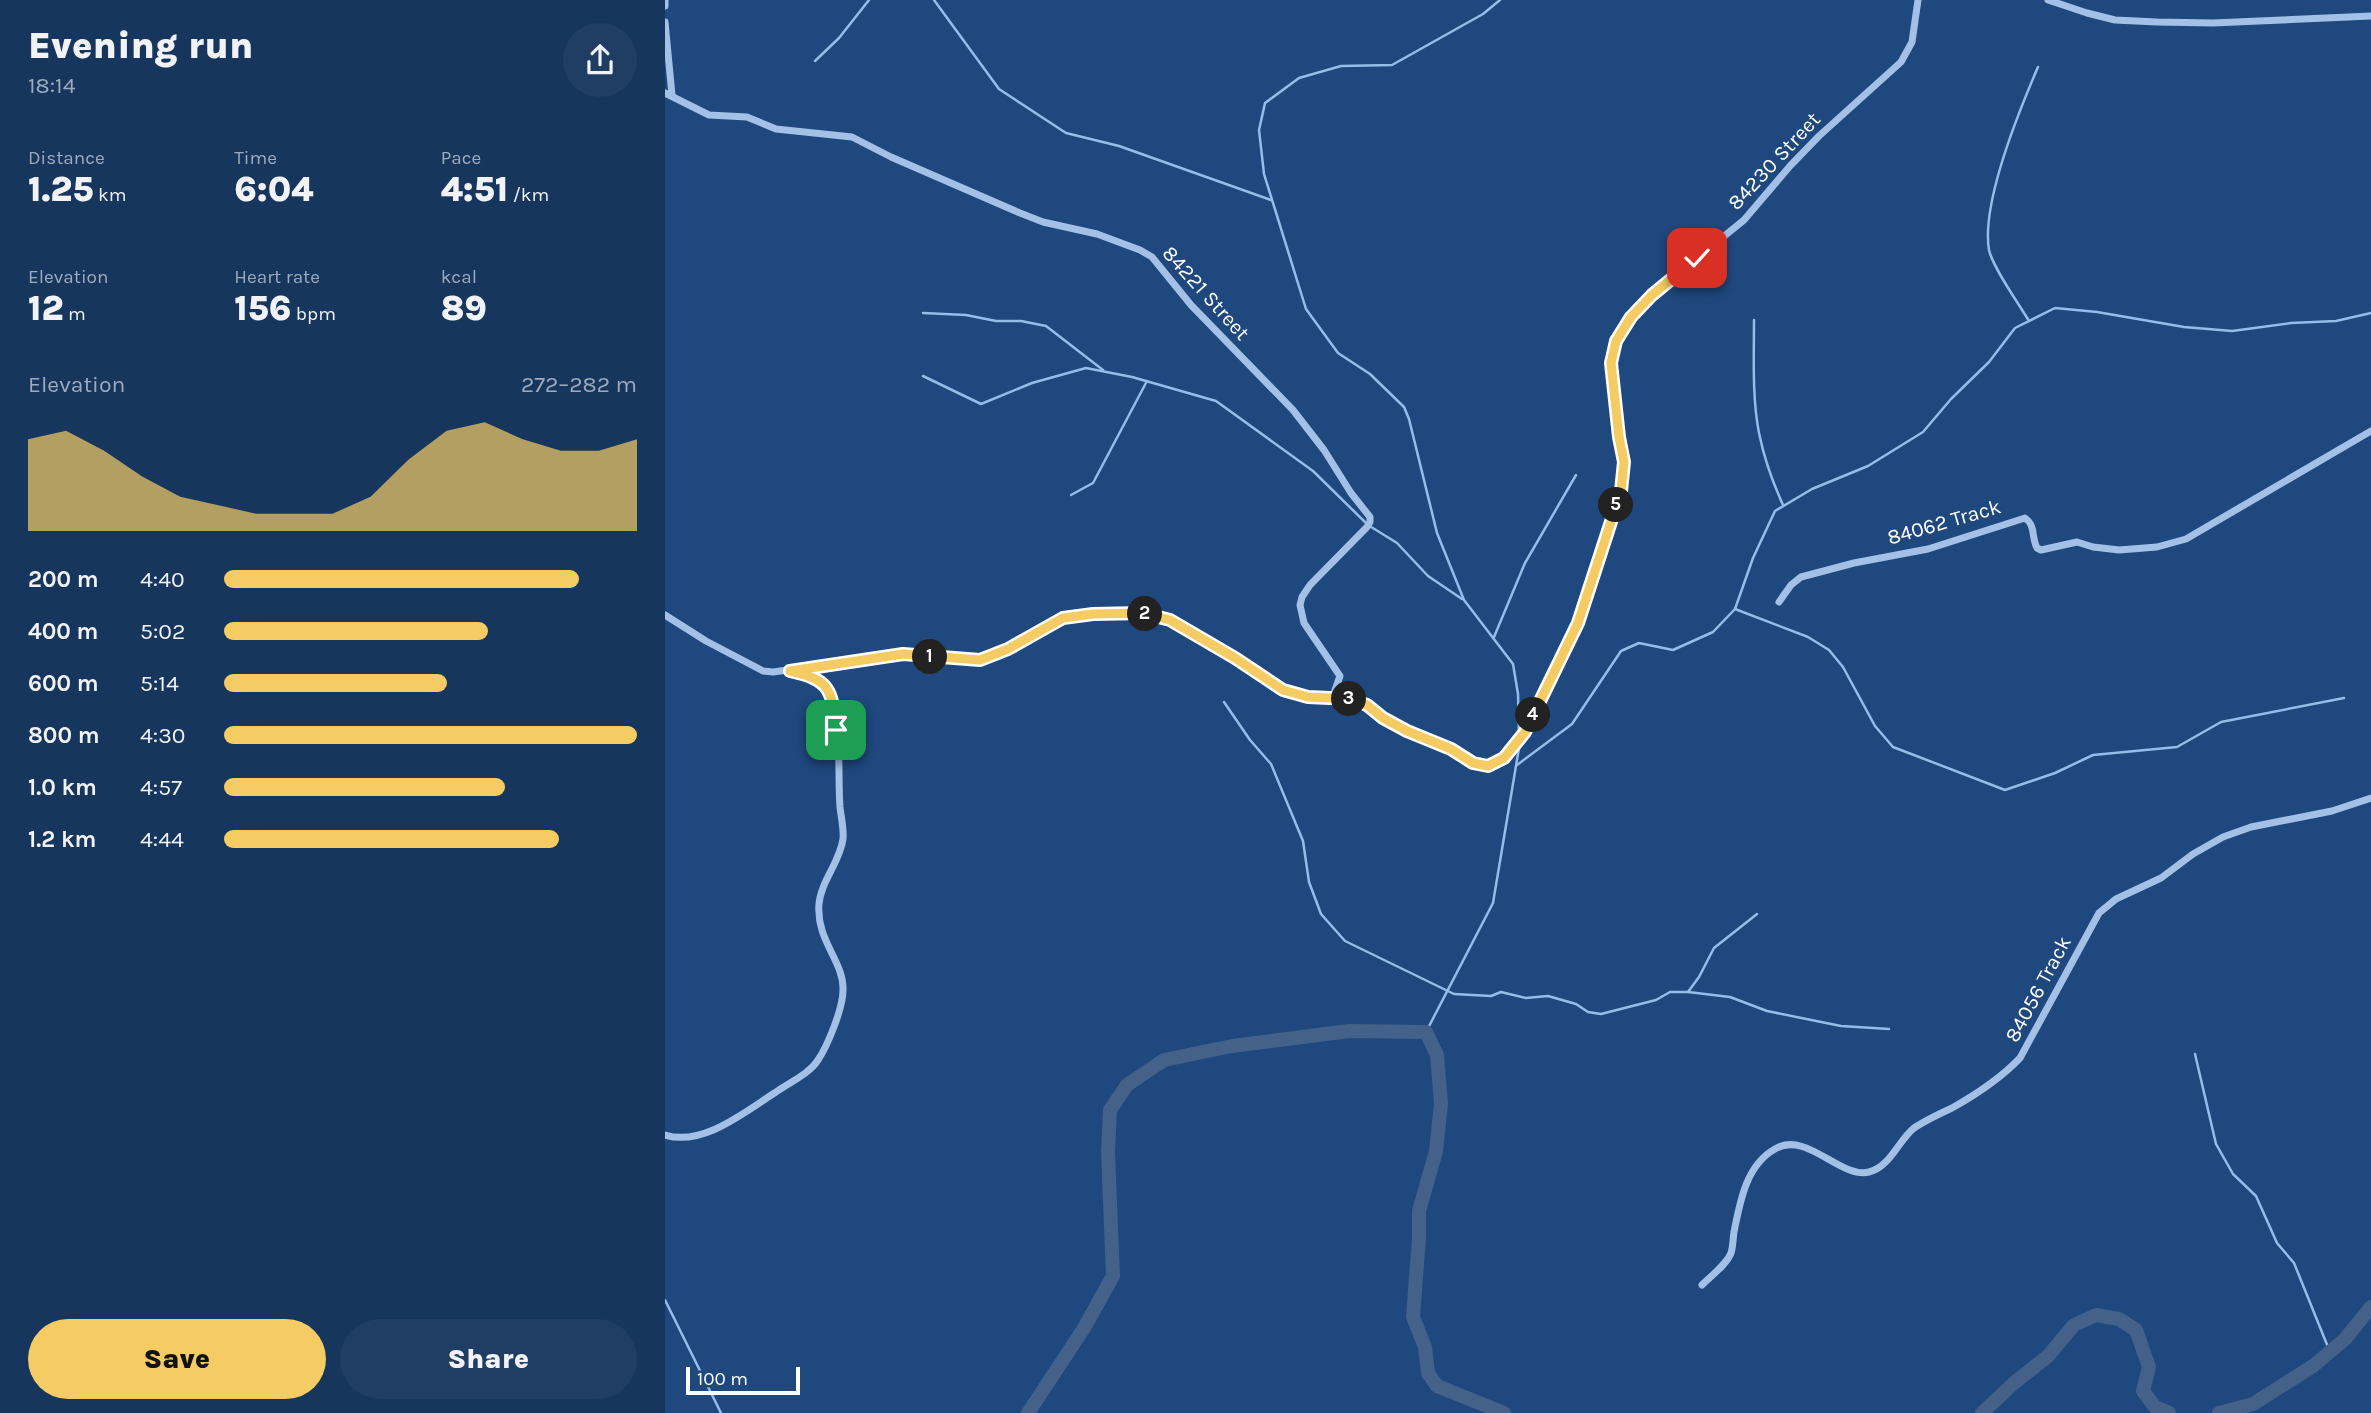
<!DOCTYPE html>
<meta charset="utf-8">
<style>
body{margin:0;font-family:Karla,sans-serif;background:#203e64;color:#f1f3f6;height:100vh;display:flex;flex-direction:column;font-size:26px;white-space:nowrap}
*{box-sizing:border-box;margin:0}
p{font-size:23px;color:#9eabbc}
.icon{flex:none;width:38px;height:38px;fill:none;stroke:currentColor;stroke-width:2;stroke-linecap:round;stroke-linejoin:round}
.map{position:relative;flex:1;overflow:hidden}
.side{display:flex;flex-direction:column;background:#17365e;width:665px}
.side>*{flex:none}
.scale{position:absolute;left:21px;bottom:18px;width:114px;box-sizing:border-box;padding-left:7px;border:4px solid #fff;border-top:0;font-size:19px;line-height:24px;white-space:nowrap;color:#fff;-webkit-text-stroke:5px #1f487e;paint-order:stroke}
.pin{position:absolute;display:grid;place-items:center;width:60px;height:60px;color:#fff;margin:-30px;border-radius:14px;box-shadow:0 4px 10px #0006}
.km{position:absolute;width:35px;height:35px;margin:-18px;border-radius:50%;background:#222;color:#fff;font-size:19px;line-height:35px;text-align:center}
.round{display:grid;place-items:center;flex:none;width:74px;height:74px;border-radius:37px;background:#203e64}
.summary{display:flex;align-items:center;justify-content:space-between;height:119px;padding:0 28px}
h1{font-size:38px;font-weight:800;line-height:52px}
.figures{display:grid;grid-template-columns:repeat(3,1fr);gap:10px;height:119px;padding:7px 28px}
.figures div{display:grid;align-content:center}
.figures b{font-size:35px;font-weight:800}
.figures small{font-size:19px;font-weight:400}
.figures p{font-size:19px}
.chart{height:196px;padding:14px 28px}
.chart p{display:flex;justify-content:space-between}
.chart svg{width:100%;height:126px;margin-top:7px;fill:#f5cc63;opacity:.7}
.button{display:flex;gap:14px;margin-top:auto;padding:14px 28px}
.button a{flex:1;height:80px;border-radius:42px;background:#f5cc63;color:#111;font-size:28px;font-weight:800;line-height:80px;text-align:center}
.button a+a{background:#203e64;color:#f1f3f6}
ul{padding:0 28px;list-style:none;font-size:23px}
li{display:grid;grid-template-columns:112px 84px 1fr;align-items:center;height:52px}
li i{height:18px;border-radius:9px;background:#f5cc63}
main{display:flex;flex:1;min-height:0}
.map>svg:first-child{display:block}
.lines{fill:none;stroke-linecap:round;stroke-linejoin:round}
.stream{stroke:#96bce9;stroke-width:2.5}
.river{stroke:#436189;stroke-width:14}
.minor{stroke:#a3c1e7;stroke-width:7}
.route-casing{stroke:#fff;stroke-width:14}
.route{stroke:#f5cc63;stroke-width:9}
.labels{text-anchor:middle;stroke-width:7;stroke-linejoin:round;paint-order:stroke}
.street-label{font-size:21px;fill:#fff;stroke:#1f487e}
</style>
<main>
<section class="side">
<div class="summary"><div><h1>Evening run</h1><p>18:14</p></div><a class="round"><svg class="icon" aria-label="share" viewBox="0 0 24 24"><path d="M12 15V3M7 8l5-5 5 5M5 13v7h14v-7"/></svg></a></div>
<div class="figures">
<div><p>Distance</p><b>1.25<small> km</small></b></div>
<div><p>Time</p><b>6:04</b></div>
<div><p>Pace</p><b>4:51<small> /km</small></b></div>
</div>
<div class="figures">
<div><p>Elevation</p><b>12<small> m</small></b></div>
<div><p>Heart rate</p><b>156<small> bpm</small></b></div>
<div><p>kcal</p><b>89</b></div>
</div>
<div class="chart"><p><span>Elevation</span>272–282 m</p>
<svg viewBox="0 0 160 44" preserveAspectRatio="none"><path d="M0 44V12L10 9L20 16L30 25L40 32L50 35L60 38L70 38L80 38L90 32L100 19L110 9L120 6L130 12L140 16L150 16L160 12V44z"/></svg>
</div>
<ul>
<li><b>200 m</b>4:40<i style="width:86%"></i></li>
<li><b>400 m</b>5:02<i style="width:64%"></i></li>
<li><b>600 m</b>5:14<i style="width:54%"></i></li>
<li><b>800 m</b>4:30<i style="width:100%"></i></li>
<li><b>1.0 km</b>4:57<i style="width:68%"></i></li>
<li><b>1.2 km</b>4:44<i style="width:81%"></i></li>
</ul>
<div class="button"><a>Save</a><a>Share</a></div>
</section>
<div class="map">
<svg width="1706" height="1413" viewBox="0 0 1706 1413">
<rect width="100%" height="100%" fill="#1f487e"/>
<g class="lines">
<!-- stream -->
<g class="stream">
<polyline points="269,0 334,89 401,133 454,146 606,200"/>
<polyline points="835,0 818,14 727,65 676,66 634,78 600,103 594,130 599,174 641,309 673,353 705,374 739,407 744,419 772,533 799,600 848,664 853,694 854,736"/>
<polyline points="150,61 174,38 204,0"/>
<polyline points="258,313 301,315 331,321 356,321 381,326 438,370"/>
<path d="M1089,320C1089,357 1087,397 1094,433C1099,458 1108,483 1118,505"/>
<path d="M1364,321C1354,304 1328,268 1324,250C1316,203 1354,111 1373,67"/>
<polyline points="258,376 316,404 367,383 421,368 467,377 551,401 648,471 703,525 732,543 763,576 797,599"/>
<polyline points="406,495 428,483 482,381"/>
<polyline points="1070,609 1143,637 1164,650 1178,667 1210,726 1228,747 1340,790 1390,773 1428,755 1512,747 1556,722 1679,698"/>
<polyline points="829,637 860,563 911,475"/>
<polyline points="559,702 585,740 606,764 638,841 644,882 656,914 680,941 789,994 826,996 836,992 861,998 883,996 911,1004 923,1012 936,1014 991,1000 1005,992 1023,992 1034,977 1049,948 1092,914"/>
<polyline points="852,765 907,724 956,651 974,643 1008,650 1048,632 1070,609 1088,558 1110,511 1147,489 1203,466 1258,432 1286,399 1324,362 1350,328 1390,308 1432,312 1519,327 1567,331 1626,323 1671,321 1706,313"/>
<polyline points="1023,992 1065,997 1102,1011 1176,1026 1224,1029"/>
<polyline points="761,1032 828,903 855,742"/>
<polyline points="1530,1054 1551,1144 1568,1174 1591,1196 1612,1243 1629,1263 1665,1352"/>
<polyline points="0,1300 56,1413"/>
</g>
<!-- river -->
<g class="river">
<polyline points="363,1413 419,1328 448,1276 443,1152 445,1110 462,1085 499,1060 567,1046 684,1031 761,1032 772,1055 776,1103 771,1151 754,1211 754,1238 748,1317 760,1347 763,1373 772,1386 839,1413"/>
<polyline points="1317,1413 1349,1383 1383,1356 1409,1325 1431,1315 1454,1319 1471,1330 1484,1367 1478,1391 1490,1407 1504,1413"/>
<polyline points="1554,1413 1588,1404 1648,1366 1680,1339 1706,1307"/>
</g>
<!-- minor -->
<g class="minor">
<polyline points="1383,0 1422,13 1450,20 1492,22 1548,23 1706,16"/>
<polyline points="0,6 0,0"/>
<polyline points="0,22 7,95"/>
<polyline points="0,93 44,115 82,117 111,129 187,137 226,157 355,213 378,222 432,234 475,250 487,257 526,305 628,410 659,450 686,493 705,517 705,522 702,527 645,585 637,597 635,605 639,623 675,676 667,699"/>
<path d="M1114,602L1126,585L1136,577L1189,563L1263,549L1360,518C1371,526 1366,536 1372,548L1376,550L1412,542L1428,547L1454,550L1492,547L1521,539L1706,431"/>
<polyline points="0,615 41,641 98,671 108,672 238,654 315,660 343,649 399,618 428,614 478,613 505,620 570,658 618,690 643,697 686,699 702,705 728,724 786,749 808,763 823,766 839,758 860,732 913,623 956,491 959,462 954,437 946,363 951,341 966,317 987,295 1079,220 1125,166 1154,136 1236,62 1247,42 1253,0"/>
<path d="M0,1135C38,1147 81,1111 111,1092C125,1082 144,1074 153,1060C163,1045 178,1008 178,990C179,961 151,941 154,904C156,881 175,862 178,839C179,829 176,817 175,807C172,767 179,717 158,682L129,672"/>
<path d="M1037,1285C1046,1276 1062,1264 1066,1253C1068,1247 1068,1238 1069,1232C1075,1202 1081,1165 1110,1149C1141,1130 1175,1179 1204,1172C1225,1167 1233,1141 1249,1128C1261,1120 1274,1114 1287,1108C1312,1094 1335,1079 1355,1058L1434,913L1451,899L1496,878L1528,854L1558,837L1586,827L1667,811L1706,798"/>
</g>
</g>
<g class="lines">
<!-- route casing -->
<g class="route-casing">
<path id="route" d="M171,730C167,690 166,680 125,671L238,654L315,660L343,649L398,618L428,614L478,613L505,620L570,658L618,690L643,697L686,699L702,705L718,718L742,731L786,749L808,763L823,766L839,758L860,732L913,623L956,491L959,462L954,437L946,363L951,341L966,317L987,295L1032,258"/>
</g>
<!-- route -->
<use href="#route" class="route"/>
</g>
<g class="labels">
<!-- street labels -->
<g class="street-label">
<text transform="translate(1109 161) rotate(-47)" y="7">84230 Street</text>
<text transform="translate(541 293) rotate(48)" y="7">84221 Street</text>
<text transform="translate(1279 522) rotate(-16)" y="7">84062 Track</text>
<text transform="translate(1373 989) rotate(-62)" y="7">84056 Track</text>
</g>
</g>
</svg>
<div class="scale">100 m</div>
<div class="pin" style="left:171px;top:730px;background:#1e9e55"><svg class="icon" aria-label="arrive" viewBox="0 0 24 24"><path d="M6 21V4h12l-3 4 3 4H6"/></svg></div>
<div class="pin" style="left:1032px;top:258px;background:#d93025"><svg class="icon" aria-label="check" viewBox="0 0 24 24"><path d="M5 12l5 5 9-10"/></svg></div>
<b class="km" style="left:265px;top:657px">1</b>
<b class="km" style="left:480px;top:614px">2</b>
<b class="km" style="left:684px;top:699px">3</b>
<b class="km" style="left:868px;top:715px">4</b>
<b class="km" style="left:951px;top:505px">5</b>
</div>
</main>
